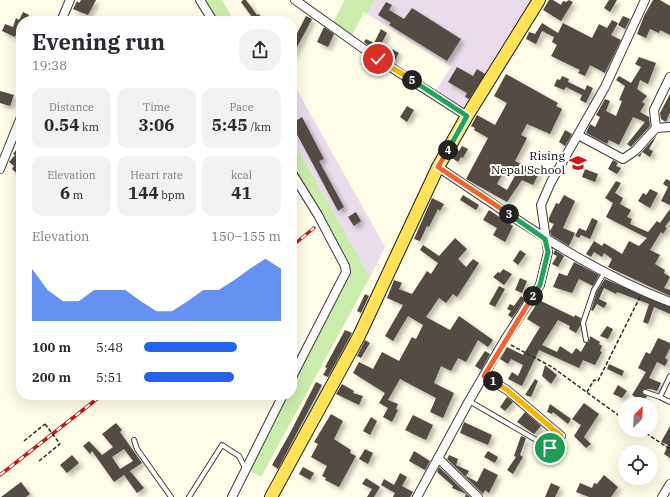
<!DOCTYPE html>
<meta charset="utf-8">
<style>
body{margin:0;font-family:"IBM Plex Serif",serif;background:#f2f2f3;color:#2b2b33;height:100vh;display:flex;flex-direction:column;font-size:15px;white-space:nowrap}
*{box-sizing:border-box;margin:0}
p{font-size:13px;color:#7c7c81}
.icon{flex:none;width:22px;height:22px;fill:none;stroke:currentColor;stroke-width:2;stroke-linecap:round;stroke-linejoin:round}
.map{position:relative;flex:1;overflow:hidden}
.side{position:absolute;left:16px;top:16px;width:281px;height:384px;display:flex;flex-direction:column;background:#fff;border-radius:16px;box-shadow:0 4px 16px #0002}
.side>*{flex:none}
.needle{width:26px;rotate:24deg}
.tools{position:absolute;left:618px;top:397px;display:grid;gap:8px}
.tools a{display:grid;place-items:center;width:40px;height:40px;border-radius:50%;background:#fff;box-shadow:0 4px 16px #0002;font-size:20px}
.pin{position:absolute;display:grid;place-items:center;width:34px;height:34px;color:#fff;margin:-17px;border:2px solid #fff;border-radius:50%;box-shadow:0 1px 4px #0007}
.km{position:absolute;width:20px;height:20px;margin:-10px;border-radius:50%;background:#222;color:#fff;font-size:11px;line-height:20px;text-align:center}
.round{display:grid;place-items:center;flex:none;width:42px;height:42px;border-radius:16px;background:#f2f2f3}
.overview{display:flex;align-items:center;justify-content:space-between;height:68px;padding:0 16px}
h1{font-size:22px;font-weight:800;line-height:30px}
.stats{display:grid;grid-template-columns:repeat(3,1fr);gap:6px;height:68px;padding:4px 16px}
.stats div{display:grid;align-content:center;border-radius:10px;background:#f2f2f3;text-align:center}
.stats b{font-size:17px;font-weight:800}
.stats small{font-size:11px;font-weight:400}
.stats p{font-size:11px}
.chart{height:112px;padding:8px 16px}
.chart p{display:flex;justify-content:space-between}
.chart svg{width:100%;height:72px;margin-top:4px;fill:#2563eb;opacity:.7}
ul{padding:0 16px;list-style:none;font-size:13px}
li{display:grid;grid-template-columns:64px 48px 1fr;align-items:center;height:30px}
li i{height:10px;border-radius:5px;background:#2563eb}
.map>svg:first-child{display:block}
.industrial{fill:#eadceb}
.green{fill:#caedad}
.building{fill:#544c45;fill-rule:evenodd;filter:url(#shadow)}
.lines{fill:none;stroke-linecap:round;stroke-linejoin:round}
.lane-casing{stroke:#3d3d3d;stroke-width:6}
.street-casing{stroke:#3d3d3d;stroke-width:10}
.primary-casing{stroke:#1b1b1b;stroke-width:14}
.path{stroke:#2c2c2c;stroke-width:1.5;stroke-dasharray:4 2;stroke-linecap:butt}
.lane{stroke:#fff;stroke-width:4}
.street{stroke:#fff;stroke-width:8}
.primary{stroke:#ffe257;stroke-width:12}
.rail-casing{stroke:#c71a16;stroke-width:3.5}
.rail{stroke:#fff;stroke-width:2;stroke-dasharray:6;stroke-linecap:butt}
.path-bridge{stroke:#2c2c2c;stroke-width:1.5;stroke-dasharray:4 2;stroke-linecap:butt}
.split-1-casing{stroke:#fff;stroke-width:8}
.split-2-casing{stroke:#fff;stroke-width:8}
.split-3-casing{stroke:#fff;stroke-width:8}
.split-4-casing{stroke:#fff;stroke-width:8}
.split-5-casing{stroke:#fff;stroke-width:8}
.split-6-casing{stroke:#fff;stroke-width:8}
.split-1{stroke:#f5b400;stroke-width:5}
.split-2{stroke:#f0652b;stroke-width:5}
.split-3{stroke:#22a559;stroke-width:5}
.split-4{stroke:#f0652b;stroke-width:5}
.split-5{stroke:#22a559;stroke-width:5}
.split-6{stroke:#f5b400;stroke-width:5}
.labels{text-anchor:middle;stroke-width:4;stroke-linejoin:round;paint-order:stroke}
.poi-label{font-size:12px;fill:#0a0a0a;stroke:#fff;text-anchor:end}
</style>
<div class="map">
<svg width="670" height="497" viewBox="0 0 670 497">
<defs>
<filter id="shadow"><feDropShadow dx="3.5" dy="3.5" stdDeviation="2" flood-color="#0004"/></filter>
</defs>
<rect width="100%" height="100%" fill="#fffce7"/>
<!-- industrial -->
<g class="industrial">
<polygon points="375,0 541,0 469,115 434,93 451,67 367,14"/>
<polygon points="292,81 385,247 370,277 292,138"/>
</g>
<!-- green -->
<g class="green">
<polygon points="200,0 222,0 234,21 213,21"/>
<polygon points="345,0 375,0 367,14 364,12 350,39 331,26"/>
<polygon points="292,138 370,277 261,477 246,469 283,395 292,395 292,377 346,272 292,173"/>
</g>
<!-- building -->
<g class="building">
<polygon points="81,0 96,0 88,15 73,9 77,1 79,3"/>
<polygon points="243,0 246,0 257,15 259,14 263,21 255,21 241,2"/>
<polygon points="549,0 553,0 561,5 563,1 566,2 569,0 573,2 561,21 543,10"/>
<polygon points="609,0 617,0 610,12 604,8"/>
<polygon points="653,0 660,0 670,6 670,35 660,30 659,33 650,29 646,38 637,34 644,16"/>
<polygon points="386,2 392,5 389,10 404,19 412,8 461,39 447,61 389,25 391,23 378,15"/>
<polygon points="23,12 29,15 26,21 21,21 15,37 2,31 5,24 13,27 16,18 19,20"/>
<polygon points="306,16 312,19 292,57 292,43"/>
<polygon points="623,16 630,19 625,29 618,25"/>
<polygon points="612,20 618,23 611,35 621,40 605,73 590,65 585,76 578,73 580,70 551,56 557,45 552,42 554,37 542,31 536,44 526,39 529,32 535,34 542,23 558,33 563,23 592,38 599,24 607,28"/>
<polygon points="324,27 334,34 328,47 317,42"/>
<polygon points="381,29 387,33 377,52 364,42 366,39 374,43"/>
<polygon points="392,49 399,53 394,62 387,58"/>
<polygon points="639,57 656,63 648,84 640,80 637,89 647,96 642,102 645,104 640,112 649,117 650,126 631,147 627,144 645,122 633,117 619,145 609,140 607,144 586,133 590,124 595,127 600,117 596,115 605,99 610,101 606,111 616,116 622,101 619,100 625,86 616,80 619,76 631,83 641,67 635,64"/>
<polygon points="457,67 473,76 477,69 485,74 469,99 465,97 467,93 448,82"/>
<path d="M506,74L558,103L556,106L562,109L550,134L527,124L521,135L527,138L515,161L539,173L533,185L522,180L507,202L466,179L488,138L474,130L475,128L471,126L477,115L495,125L507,103L494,96ZM505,169L516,174L507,190L497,184Z"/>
<polygon points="562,76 569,79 568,82 585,90 587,85 593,88 586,103 580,100 582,95 566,87 564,90 554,86 557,79 560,80"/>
<polygon points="0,91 14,95 10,106 0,103"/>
<polygon points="670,94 670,112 666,122 661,119 660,113"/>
<polygon points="407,106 414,110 407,122 400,117"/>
<polygon points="292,113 296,121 302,117 324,159 319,161 344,207 338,211 292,125"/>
<polygon points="565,130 572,134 565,146 559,142"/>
<polygon points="657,135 649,149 653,151 650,157 642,152 640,157 638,156"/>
<polygon points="21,144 21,177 12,169 14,166 9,162 15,155 13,154"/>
<polygon points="462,146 468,149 463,158 461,157 458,162 452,158 457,150 459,151"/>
<polygon points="613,160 618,163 616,166 621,168 617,174 608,169"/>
<polygon points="585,169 598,174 595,182 582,177"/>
<polygon points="666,179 670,181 670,205 661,201 668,187 663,184"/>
<polygon points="616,181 621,183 615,193 623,198 620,204 631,210 627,217 632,219 630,224 648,232 657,221 660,223 670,209 670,220 665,227 667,228 663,234 661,232 650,250 660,255 655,264 665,270 664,273 670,277 664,288 670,290 670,296 608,267 612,259 604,253 602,257 594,252 591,257 586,254 594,241 602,246 604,243 622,254 629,241 639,246 647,238 606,217 613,203 605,198"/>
<polygon points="650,189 658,193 650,208 638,201 643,193 646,195"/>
<polygon points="463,195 479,205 476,210 460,200"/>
<polygon points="564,195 575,201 563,228 575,233 569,246 551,235 550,231 554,224 549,222 549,218 556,203 559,204"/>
<polygon points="432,198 444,204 440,211 438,209 429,227 427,226 420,241 414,239"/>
<polygon points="489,210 513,226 505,242 493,235 497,228 483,220"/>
<polygon points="356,212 361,221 354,226 348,217"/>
<polygon points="592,218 598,221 590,239 581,235 579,238 575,236 579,228 586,231"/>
<polygon points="455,238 467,249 458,259 466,267 473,259 479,263 457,297 453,294 446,303 439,298 426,317 450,330 459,316 493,340 488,347 478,340 466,362 458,358 451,371 441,366 434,383 454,393 443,418 430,412 436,398 400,379 388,400 398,404 396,409 398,410 392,422 383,417 388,408 379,403 385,393 353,373 359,362 373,369 382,352 399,361 412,337 416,339 423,325 408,316 393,341 385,336 403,305 387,298 394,280 402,283 399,289 412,294 427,271 431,274 438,263 420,250 423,245 439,256"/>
<polygon points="520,250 526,254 518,265 513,261"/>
<polygon points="555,250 564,256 558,267 552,264 557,256 553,254"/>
<polygon points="574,262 599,275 593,286 579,279 572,293 553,287 559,273 567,276"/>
<polygon points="503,269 512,274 504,285 493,277 498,272 500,273"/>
<polygon points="520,278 527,281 522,293 515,290"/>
<polygon points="605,279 670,307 670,314 654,307 648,324 643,322 649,304 617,292 616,294 604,288 599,299 607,303 604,308 597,304 593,311 591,310 597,291"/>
<polygon points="499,286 505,289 495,307 489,304"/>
<polygon points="365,294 369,296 361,313 357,311"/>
<polygon points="521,296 525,299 512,318 508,315 511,311 507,309 510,304 514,306"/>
<polygon points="539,300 574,317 575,315 581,318 580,326 576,333 569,329 570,326 558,320 542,345 557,352 560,346 572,354 576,348 581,352 586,343 589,342 590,336 600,342 599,344 602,346 600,351 602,352 595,365 583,360 579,368 539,350 522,386 508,379 512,372 518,376 523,365 511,359 508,364 500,359 507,347 523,355 540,327 527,319"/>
<polygon points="607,326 613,329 608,339 600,336"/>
<polygon points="345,330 352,333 328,377 323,375 327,368 325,367"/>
<polygon points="658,338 670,343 670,348 665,358 668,360 665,366 657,362 649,378 661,383 657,391 651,389 643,389 642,394 647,396 644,401 641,404 634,404 637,398 632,395 646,372 638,368 646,352 650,354"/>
<polygon points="365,340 370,343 361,358 357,356"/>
<polygon points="485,351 490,354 481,370 475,366"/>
<polygon points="609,364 624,371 622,376 607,369"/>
<polygon points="545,365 557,375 551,384 542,376"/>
<polygon points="535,379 538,381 531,397 525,395"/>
<polygon points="316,382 322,385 278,469 272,465 290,433"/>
<polygon points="342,384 354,391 353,393 363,396 359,405 336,394"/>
<polygon points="618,385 627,391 622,398 613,394"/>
<polygon points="507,397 513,402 505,411 500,407"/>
<polygon points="584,403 599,414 584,437 591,444 586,448 574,436 581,425 572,419"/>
<polygon points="550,404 571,419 568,424 553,412 552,414 547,412"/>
<polygon points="525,412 541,426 534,434 517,422"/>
<polygon points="331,414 343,421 334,439 351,450 350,453 356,456 339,487 325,480 326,478 322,476 327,466 311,457 318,444 314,442"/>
<polygon points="413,415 433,425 426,440 405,430"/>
<polygon points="371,417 377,421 370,435 363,431"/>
<polygon points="464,422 492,435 488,445 460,433"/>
<path d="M116,423L122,430L120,432L142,463L130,471L144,488L137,493L124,475L114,482L92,451L90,454L83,446L89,441L102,455L113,447L102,434ZM124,449L133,461L120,469L112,457Z"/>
<polygon points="670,426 670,458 664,454 668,445 661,442"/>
<polygon points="521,436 526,438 520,455 523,457 513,474 507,470 516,457 514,456"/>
<polygon points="365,449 373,453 368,464 359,459"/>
<polygon points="414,451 430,461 425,470 409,461"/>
<polygon points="488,451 498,457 495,463 484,457"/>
<polygon points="72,455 79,463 67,473 60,465"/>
<polygon points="449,455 458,459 456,465 469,471 466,476 477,482 484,468 498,475 489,493 485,490 483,494 447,459"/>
<polygon points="303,467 314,473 310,480 299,474"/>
<polygon points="439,467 470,497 465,497 466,494 452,488 453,486 437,472"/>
<polygon points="400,473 407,477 402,486 413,492 410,497 393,497 395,493 381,485 384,479 394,485"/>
<polygon points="604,475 618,487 611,497 589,497 576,492 580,483 592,488 594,483 597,484"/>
<polygon points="366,478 380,487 374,497 367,497 372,489 362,484"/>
<polygon points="21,482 30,494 26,497 1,497"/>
<polygon points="551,483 560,487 555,497 545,497"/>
</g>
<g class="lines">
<!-- lane casing -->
<g class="lane-casing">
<g id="lane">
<polyline points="586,340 583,323 594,290 605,272"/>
<polyline points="670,376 660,397 670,402"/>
<polyline points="645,392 660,397"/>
<polyline points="469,401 550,448"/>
<polyline points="134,440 137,449 171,497"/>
<polyline points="189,497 222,445 239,456 245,468"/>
</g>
</g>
<!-- street casing -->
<g class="street-casing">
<g id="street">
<polyline points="200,0 213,21"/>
<polyline points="295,0 378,59 467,116"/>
<polyline points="61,21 70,0"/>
<polyline points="656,128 654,110 670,77"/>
<polyline points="578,135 623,159 635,151 656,128 670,127"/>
<path d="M438,167C513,217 586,270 670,302"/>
<polyline points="0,169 21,117"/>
<polyline points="292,173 318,215 345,266 346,272 292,377"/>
<polyline points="484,376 507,390 561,436 550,448"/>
<polyline points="438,458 478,497"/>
<polyline points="232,497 283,395"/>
<polyline points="417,497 469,401 504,341 540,285 548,252 541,205 551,182 605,87 645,0"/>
<polyline points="662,497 670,484"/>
</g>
</g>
<!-- primary casing -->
<g class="primary-casing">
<polyline id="primary" points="271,497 359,336 438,167 467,116 539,0"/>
</g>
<!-- path -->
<g class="path">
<polyline points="511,345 552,367 625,420"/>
<polyline points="587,392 594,380 598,381 640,297"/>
<polyline points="641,430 670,449"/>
<polyline points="24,441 45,424"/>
<polyline points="39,461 60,444"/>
</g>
<!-- lane -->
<use href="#lane" class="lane"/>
<!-- street -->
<use href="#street" class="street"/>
<!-- primary -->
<use href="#primary" class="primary"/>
<!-- rail casing -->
<g class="rail-casing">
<g id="rail">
<polyline points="292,246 314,228"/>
<polyline points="0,475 102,395"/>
</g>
</g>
<!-- rail -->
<use href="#rail" class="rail"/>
<!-- path-bridge -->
<polyline class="path-bridge" points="45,424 60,444"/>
</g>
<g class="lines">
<!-- split-1 casing -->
<g class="split-1-casing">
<polyline id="split-1" points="493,381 507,390 561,436 550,448"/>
</g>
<!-- split-2 casing -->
<g class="split-2-casing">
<polyline id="split-2" points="493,381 484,376 533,296"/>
</g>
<!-- split-3 casing -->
<g class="split-3-casing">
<polyline id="split-3" points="509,214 545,239 548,252 540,285 533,296"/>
</g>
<!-- split-4 casing -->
<g class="split-4-casing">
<polyline id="split-4" points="448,150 438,167 509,214"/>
</g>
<!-- split-5 casing -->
<g class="split-5-casing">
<polyline id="split-5" points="412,80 467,116 448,150"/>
</g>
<!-- split-6 casing -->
<g class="split-6-casing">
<polyline id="split-6" points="378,59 412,80"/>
</g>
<!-- split-1 -->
<use href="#split-1" class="split-1"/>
<!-- split-2 -->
<use href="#split-2" class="split-2"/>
<!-- split-3 -->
<use href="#split-3" class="split-3"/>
<!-- split-4 -->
<use href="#split-4" class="split-4"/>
<!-- split-5 -->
<use href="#split-5" class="split-5"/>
<!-- split-6 -->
<use href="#split-6" class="split-6"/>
</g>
<!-- icons -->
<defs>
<g id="school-bare" transform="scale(1.38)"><path d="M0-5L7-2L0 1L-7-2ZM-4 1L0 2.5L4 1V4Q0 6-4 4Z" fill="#c71a16" stroke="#fff" stroke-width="2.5" paint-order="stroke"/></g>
</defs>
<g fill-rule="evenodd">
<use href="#school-bare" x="578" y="163"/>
</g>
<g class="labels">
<!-- poi labels -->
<g class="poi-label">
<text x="565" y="160">Rising<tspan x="565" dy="14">Nepal School</tspan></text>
</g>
</g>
</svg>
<div class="tools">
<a><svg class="needle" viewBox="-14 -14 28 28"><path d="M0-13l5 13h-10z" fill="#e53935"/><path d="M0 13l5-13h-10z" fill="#7c7c81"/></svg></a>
<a><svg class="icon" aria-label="locate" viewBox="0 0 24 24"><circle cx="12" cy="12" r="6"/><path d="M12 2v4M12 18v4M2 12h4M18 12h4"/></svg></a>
</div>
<div class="pin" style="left:550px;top:448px;background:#1e9e55"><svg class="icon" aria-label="arrive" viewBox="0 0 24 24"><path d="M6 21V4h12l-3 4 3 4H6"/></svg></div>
<div class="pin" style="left:378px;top:59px;background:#d93025"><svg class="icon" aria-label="check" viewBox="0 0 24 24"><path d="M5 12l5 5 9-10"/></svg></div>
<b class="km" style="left:493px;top:381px">1</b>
<b class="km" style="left:533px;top:296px">2</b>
<b class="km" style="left:509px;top:214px">3</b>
<b class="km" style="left:448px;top:150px">4</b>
<b class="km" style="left:412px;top:80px">5</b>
<section class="side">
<div class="overview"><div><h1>Evening run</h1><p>19:38</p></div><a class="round"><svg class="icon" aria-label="share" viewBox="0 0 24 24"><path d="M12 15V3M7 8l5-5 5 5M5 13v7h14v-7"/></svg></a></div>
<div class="stats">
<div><p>Distance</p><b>0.54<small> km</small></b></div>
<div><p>Time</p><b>3:06</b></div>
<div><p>Pace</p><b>5:45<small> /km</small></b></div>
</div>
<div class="stats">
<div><p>Elevation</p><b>6<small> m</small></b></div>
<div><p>Heart rate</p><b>144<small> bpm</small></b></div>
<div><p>kcal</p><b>41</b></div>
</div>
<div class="chart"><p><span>Elevation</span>150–155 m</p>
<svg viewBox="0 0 160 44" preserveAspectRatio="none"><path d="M0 44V12L10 25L20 32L30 32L40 25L50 25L60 25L70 32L80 38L90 38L100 32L110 25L120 25L130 19L140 12L150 6L160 12V44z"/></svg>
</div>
<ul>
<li><b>100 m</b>5:48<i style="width:68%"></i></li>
<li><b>200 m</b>5:51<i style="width:66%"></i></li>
</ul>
</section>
</div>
